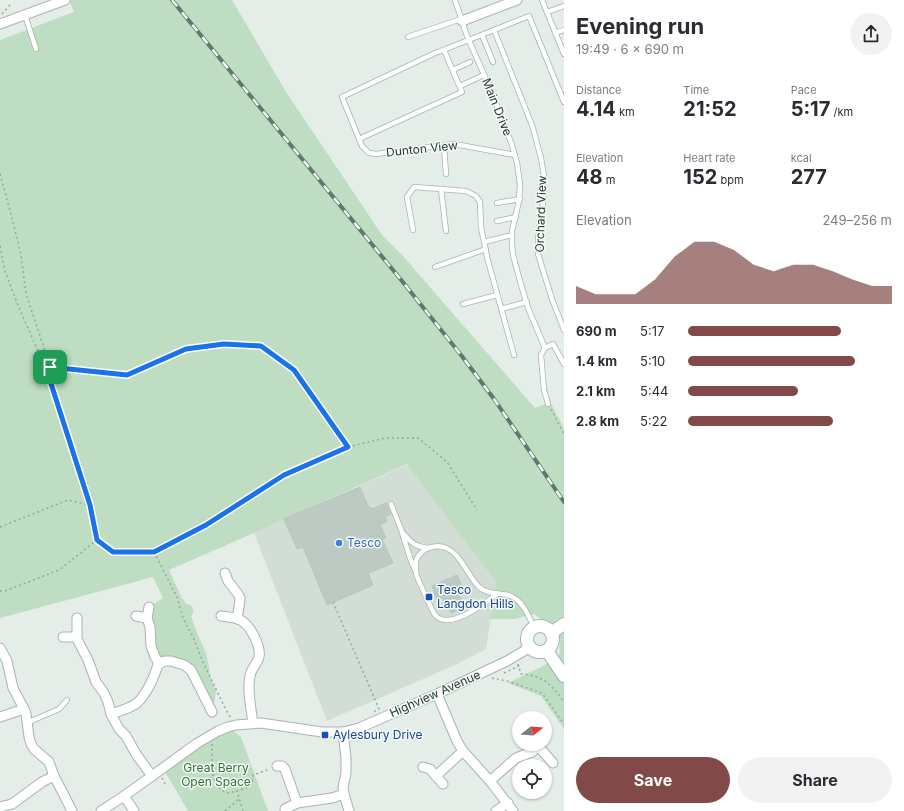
<!DOCTYPE html>
<meta charset="utf-8">
<style>
body{margin:0;font-family:Inter,sans-serif;background:#f2f2f3;color:#2b2b33;height:100vh;display:flex;flex-direction:column;font-size:15px;white-space:nowrap}
*{box-sizing:border-box;margin:0}
p{font-size:13px;color:#7c7c81}
.icon{flex:none;width:22px;height:22px;fill:none;stroke:currentColor;stroke-width:2;stroke-linecap:round;stroke-linejoin:round}
.map{position:relative;flex:1;overflow:hidden}
.drawer{display:flex;flex-direction:column;background:#fff;width:340px}
.drawer>*{flex:none}
.needle{width:26px;rotate:73deg}
.fabs{position:absolute;left:512px;top:711px;display:grid;gap:8px}
.fabs a{display:grid;place-items:center;width:40px;height:40px;border-radius:50%;background:#fff;box-shadow:0 1px 3px #0004;font-size:20px}
.pin{position:absolute;display:grid;place-items:center;width:34px;height:34px;color:#fff;margin:-17px;border-radius:8px;box-shadow:0 2px 6px #0006}
.round{display:grid;place-items:center;flex:none;width:42px;height:42px;border-radius:21px;background:#f2f2f3}
.head{display:flex;align-items:center;justify-content:space-between;height:68px;padding:0 12px}
h1{font-size:22px;font-weight:700;line-height:30px}
.metrics{display:grid;grid-template-columns:repeat(3,1fr);gap:6px;height:68px;padding:4px 12px}
.metrics div{display:grid;align-content:center}
.metrics b{font-size:20px;font-weight:700}
.metrics small{font-size:11px;font-weight:400}
.metrics p{font-size:11px}
.chart{height:112px;padding:8px 12px}
.chart p{display:flex;justify-content:space-between}
.chart svg{width:100%;height:72px;margin-top:4px;fill:#814a49;opacity:.7}
.cta{display:flex;gap:8px;margin-top:auto;padding:8px 12px}
.cta a{flex:1;height:46px;border-radius:24px;background:#814a49;color:#fff;font-size:16px;font-weight:700;line-height:46px;text-align:center}
.cta a+a{background:#f2f2f3;color:#2b2b33}
ul{padding:0 12px;list-style:none;font-size:13px}
li{display:grid;grid-template-columns:64px 48px 1fr;align-items:center;height:30px}
li i{height:10px;border-radius:5px;background:#814a49}
main{display:flex;flex:1;min-height:0}
.map>svg:first-child{display:block}
.built{fill:#d2ddd6}
.green{fill:#beddc2}
.building{fill:#bccac3;stroke:#b7c6bd}
.lines{fill:none;stroke-linecap:round;stroke-linejoin:round}
.lane-casing{stroke:#a7b5ae;stroke-width:6}
.street-casing{stroke:#a7b5ae;stroke-width:11}
.secondary-casing{stroke:#a3b8ae;stroke-width:14}
.path{stroke:#86af9c;stroke-width:1.5;stroke-dasharray:2 3;stroke-linecap:butt}
.lane{stroke:#fff;stroke-width:4.5}
.street{stroke:#fff;stroke-width:9}
.secondary{stroke:#fff;stroke-width:12}
.rail-casing{stroke:#5f796e;stroke-width:4}
.rail{stroke:#f5f9f6;stroke-width:2.5;stroke-dasharray:8;stroke-linecap:butt}
.route-casing{stroke:#fff;stroke-width:8}
.route{stroke:#1a73e8;stroke-width:5}
.shop-dot{fill:#3f7fe0;stroke:#f5f9f6;stroke-width:1.5}
.transit-dot{fill:#1a4fb4;stroke:#f5f9f6;stroke-width:1.5}
.labels{text-anchor:middle;stroke-width:3;stroke-linejoin:round;paint-order:stroke}
.street-label{font-size:12px;fill:#243e33;stroke:#f5f9f6}
.shop-label{font-size:12px;fill:#366cbe;stroke:#f5f9f6;text-anchor:start}
.transit-label{font-size:12px;fill:#164399;stroke:#f5f9f6;text-anchor:start}
.park-label{font-size:12px;fill:#307340;stroke:#f5f9f6}
</style>
<main>
<div class="map">
<svg width="564" height="811" viewBox="0 0 564 811">
<rect width="100%" height="100%" fill="#e4ede8"/>
<!-- built -->
<polygon class="built" points="409,464 496,582 486,649 455,665 327,721 254,533"/>
<!-- green -->
<g class="green">
<polygon points="69,0 232,0 286,92 382,235 402,255 535,408 550,402 564,428 564,729 541,696 508,683 541,667 559,657 560,643 549,625 534,614 515,619 490,619 496,582 407,464 254,533 169,570 181,596 186,604 191,605 194,611 191,616 197,633 206,653 209,667 210,676 216,691 214,703 202,692 191,670 155,657 149,607 163,598 153,577 0,618 0,40 74,12"/>
<polygon points="228,727 241,737 268,811 188,811 163,768"/>
</g>
<!-- building -->
<g class="building">
<polygon points="360,487 369,508 371,507 372,509 386,503 391,514 385,517 387,522 380,525 386,538 382,539 393,563 368,573 373,585 327,605 303,547 297,549 284,519"/>
<polygon points="457,575 463,589 458,592 462,601 459,602 461,609 451,613 448,606 447,607 443,598 437,600 432,586"/>
</g>
<g class="lines">
<!-- lane casing -->
<g class="lane-casing">
<g id="lane">
<polyline points="455,0 467,36 490,88 512,145 517,163 520,184 519,201 512,231 512,244 513,255 520,281 528,308 545,348"/>
<polyline points="542,0 564,54"/>
<polyline points="547,12 564,6"/>
<polyline points="25,15 36,49"/>
<polyline points="494,30 529,16 564,102"/>
<polyline points="555,33 564,30"/>
<polyline points="482,35 493,62"/>
<polyline points="408,37 461,19"/>
<polyline points="453,70 470,62"/>
<polyline points="460,86 484,75"/>
<polyline points="359,139 462,92 444,50"/>
<polyline points="444,146 446,174"/>
<polyline points="515,155 454,144 376,154 369,153 362,146 342,97 433,54 494,30 532,125 541,158 544,176 544,195 538,239 538,254 552,299 564,330"/>
<polyline points="441,189 446,231"/>
<polyline points="497,203 520,199"/>
<polyline points="497,221 516,217"/>
<polyline points="413,230 407,197 414,187 466,191 476,196 480,202 481,227 484,242 512,235"/>
<polyline points="484,242 487,257 514,355"/>
<polyline points="435,267 486,249"/>
<polyline points="463,304 497,295"/>
<polyline points="501,309 527,302"/>
<polyline points="545,348 541,355 544,390 548,404"/>
<polyline points="545,348 553,344 564,364"/>
<polyline points="391,504 401,529 410,558 415,570"/>
<path d="M404,534C410,543 417,547 427,548"/>
<path d="M497,594C486,603 461,621 446,620C443,620 438,618 435,615C432,611 418,579 416,574C416,570 416,564 416,561C417,556 423,550 428,548C434,546 440,545 446,548C461,554 468,576 479,587C487,594 498,593 508,595C522,599 529,616 534,628"/>
<polyline points="27,723 59,709 67,700"/>
</g>
</g>
<!-- street casing -->
<g class="street-casing">
<g id="street">
<polyline points="462,21 517,0"/>
<polyline points="0,24 65,0"/>
<polyline points="225,573 228,581 238,594 240,598 239,607 237,619"/>
<polyline points="136,616 147,618 150,627 151,646 155,657 158,661 158,664"/>
<path d="M221,616C228,617 236,617 242,621C251,627 261,646 259,657C257,664 251,669 250,676C247,691 251,708 253,723"/>
<polyline points="77,618 77,639 88,660 96,682 104,693 108,702 111,714 119,729 126,736 136,754 152,776"/>
<polyline points="147,618 149,607"/>
<polyline points="63,637 76,637"/>
<polyline points="0,648 7,661 13,688 24,709 26,714 29,737 31,744 34,749 49,762 54,776 64,795 72,811"/>
<polyline points="437,694 457,741 463,751 490,781 513,811"/>
<path d="M111,714C120,711 131,708 137,703C146,695 155,676 158,664L165,661H171L184,665L191,670L212,712"/>
<polyline points="0,717 24,709"/>
<polyline points="343,732 346,758 346,773 343,788 344,794 349,811"/>
<polyline points="277,766 282,766 285,769 297,803"/>
<polyline points="423,767 430,769 436,776 463,751"/>
<polyline points="436,776 443,784"/>
<polyline points="490,781 516,758 532,752 538,746 553,763"/>
<polyline points="124,796 134,811"/>
<polyline points="0,807 12,804 42,782 54,776"/>
<polyline points="285,809 297,803 332,798 344,794"/>
<polyline points="101,811 124,796 152,776 196,744 218,731 228,727 236,725 261,723 322,732 343,732 359,728 437,694 507,661 529,648"/>
<polyline points="496,811 508,803"/>
</g>
</g>
<!-- secondary casing -->
<g class="secondary-casing">
<g id="secondary">
<circle cx="540" cy="639" r="13"/>
<polyline points="551,633 564,624"/>
<polyline points="547,651 564,676"/>
</g>
</g>
<!-- path -->
<g class="path">
<polyline points="2,14 10,5"/>
<polyline points="0,174 12,218 21,255 26,294 48,360 49,367 46,369 90,505 97,539"/>
<polyline points="0,246 5,271 19,308 46,369"/>
<polyline points="49,367 127,375 186,349 224,344 261,345 294,370 348,447 284,475 206,525 154,552 113,552 97,540"/>
<polyline points="551,409 564,434"/>
<polyline points="348,447 385,438 418,438 447,462 477,510"/>
<polyline points="0,527 68,500 90,505"/>
<polyline points="154,552 177,597 183,618 193,637 203,662 226,710 231,718"/>
<polyline points="0,591 5,591 59,570 97,540"/>
<polyline points="333,602 379,709 373,712 373,714"/>
<path d="M518,664L521,674C543,675 552,685 564,702"/>
<polyline points="504,673 519,666"/>
<polyline points="492,678 507,681 542,693 564,724"/>
<polyline points="212,744 212,771 215,783 221,790 228,793 237,791"/>
<polyline points="162,778 166,786"/>
<polyline points="225,811 239,799"/>
<polyline points="243,811 237,791 246,788 252,784 253,775 270,769"/>
</g>
<!-- lane -->
<use href="#lane" class="lane"/>
<!-- street -->
<use href="#street" class="street"/>
<!-- secondary -->
<use href="#secondary" class="secondary"/>
<!-- rail casing -->
<g class="rail-casing">
<polyline id="rail" points="172,0 402,281 461,355 494,399 564,502"/>
</g>
<!-- rail -->
<use href="#rail" class="rail"/>
</g>
<g class="lines">
<!-- route casing -->
<g class="route-casing">
<polygon id="route" points="224,344 261,346 294,370 348,447 284,475 206,525 154,552 113,552 97,540 90,505 46,368 50,367 127,375 186,349"/>
</g>
<!-- route -->
<use href="#route" class="route"/>
</g>
<!-- markers -->
<circle class="shop-dot" cx="339" cy="543" r="4"/>
<g class="transit-dot">
<rect x="425" y="593" width="8" height="8" rx="2"/>
<rect x="321" y="731" width="8" height="8" rx="2"/>
</g>
<g class="labels">
<!-- street labels -->
<g class="street-label">
<text transform="translate(497 107) rotate(68)" y="4">Main Drive</text>
<text transform="translate(422 149) rotate(-6)" y="4">Dunton View</text>
<text transform="translate(541 214) rotate(-88)" y="4">Orchard View</text>
<text transform="translate(435 694) rotate(-24)" y="4">Highview Avenue</text>
</g>
<!-- shop labels -->
<g class="shop-label">
<text x="347" y="547">Tesco</text>
</g>
<!-- transit labels -->
<g class="transit-label">
<text x="437" y="594">Tesco<tspan x="437" dy="14">Langdon Hills</tspan></text>
<text x="333" y="739">Aylesbury Drive</text>
</g>
<!-- park labels -->
<g class="park-label">
<text x="216" y="772">Great Berry<tspan x="216" dy="14">Open Space</tspan></text>
</g>
</g>
</svg>
<div class="fabs">
<a><svg class="needle" viewBox="-14 -14 28 28"><path d="M0-13l5 13h-10z" fill="#e53935"/><path d="M0 13l5-13h-10z" fill="#7c7c81"/></svg></a>
<a><svg class="icon" aria-label="locate" viewBox="0 0 24 24"><circle cx="12" cy="12" r="6"/><path d="M12 2v4M12 18v4M2 12h4M18 12h4"/></svg></a>
</div>
<div class="pin" style="left:50px;top:367px;background:#1e9e55"><svg class="icon" aria-label="arrive" viewBox="0 0 24 24"><path d="M6 21V4h12l-3 4 3 4H6"/></svg></div>
</div>
<section class="drawer">
<div class="head"><div><h1>Evening run</h1><p>19:49 · 6 × 690 m</p></div><a class="round"><svg class="icon" aria-label="share" viewBox="0 0 24 24"><path d="M12 15V3M7 8l5-5 5 5M5 13v7h14v-7"/></svg></a></div>
<div class="metrics">
<div><p>Distance</p><b>4.14<small> km</small></b></div>
<div><p>Time</p><b>21:52</b></div>
<div><p>Pace</p><b>5:17<small> /km</small></b></div>
</div>
<div class="metrics">
<div><p>Elevation</p><b>48<small> m</small></b></div>
<div><p>Heart rate</p><b>152<small> bpm</small></b></div>
<div><p>kcal</p><b>277</b></div>
</div>
<div class="chart"><p><span>Elevation</span>249–256 m</p>
<svg viewBox="0 0 160 44" preserveAspectRatio="none"><path d="M0 44V33L10 38L20 38L30 38L40 29L50 15L60 6L70 6L80 11L90 20L100 24L110 20L120 20L130 24L140 29L150 33L160 33V44z"/></svg>
</div>
<ul>
<li><b>690 m</b>5:17<i style="width:75%"></i></li>
<li><b>1.4 km</b>5:10<i style="width:82%"></i></li>
<li><b>2.1 km</b>5:44<i style="width:54%"></i></li>
<li><b>2.8 km</b>5:22<i style="width:71%"></i></li>
</ul>
<div class="cta"><a>Save</a><a>Share</a></div>
</section>
</main>
